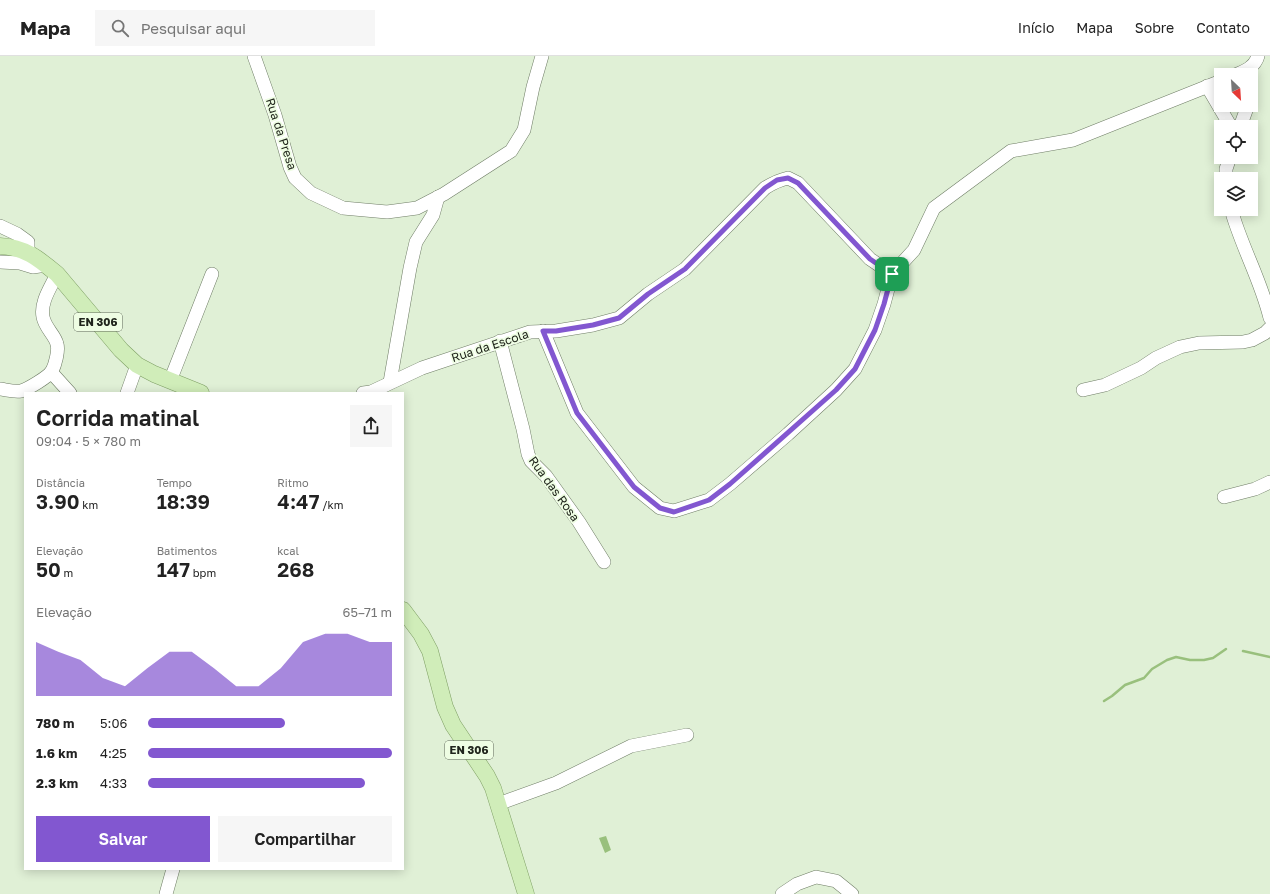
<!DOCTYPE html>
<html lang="pt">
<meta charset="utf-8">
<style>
body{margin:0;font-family:"Golos Text",sans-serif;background:#f6f6f6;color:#222;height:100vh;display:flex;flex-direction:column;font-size:15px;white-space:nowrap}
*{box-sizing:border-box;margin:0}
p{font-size:13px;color:#767676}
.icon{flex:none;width:22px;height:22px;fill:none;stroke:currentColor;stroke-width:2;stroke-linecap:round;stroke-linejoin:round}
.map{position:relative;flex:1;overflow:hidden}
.sheet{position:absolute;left:24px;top:336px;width:380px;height:478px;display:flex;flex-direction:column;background:#fff;border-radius:0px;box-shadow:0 2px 10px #0003}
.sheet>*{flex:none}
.needle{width:26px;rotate:155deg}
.controls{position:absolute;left:1214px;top:12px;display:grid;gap:8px}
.controls a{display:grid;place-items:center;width:44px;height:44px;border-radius:0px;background:#fff;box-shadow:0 2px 10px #0003;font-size:20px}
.pin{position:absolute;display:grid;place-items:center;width:34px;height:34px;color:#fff;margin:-17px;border-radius:8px;box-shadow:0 2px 6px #0006}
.round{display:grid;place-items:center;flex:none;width:42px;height:42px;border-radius:0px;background:#f6f6f6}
.headline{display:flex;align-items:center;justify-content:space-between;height:68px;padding:0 12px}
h1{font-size:22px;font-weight:600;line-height:30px}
.stats{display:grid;grid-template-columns:repeat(3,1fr);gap:6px;height:68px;padding:4px 12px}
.stats div{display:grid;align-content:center}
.stats b{font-size:20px;font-weight:600}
.stats small{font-size:11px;font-weight:400}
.stats p{font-size:11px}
.chart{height:112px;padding:8px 12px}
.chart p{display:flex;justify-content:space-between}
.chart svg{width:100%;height:72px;margin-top:4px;fill:#8257d0;opacity:.7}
.button{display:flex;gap:8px;margin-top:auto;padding:8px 12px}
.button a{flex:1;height:46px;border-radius:0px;background:#8257d0;color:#fff;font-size:16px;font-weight:600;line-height:46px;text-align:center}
.button a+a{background:#f6f6f6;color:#222}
ul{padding:0 12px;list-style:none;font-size:13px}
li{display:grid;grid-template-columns:64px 48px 1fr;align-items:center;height:30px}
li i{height:10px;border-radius:5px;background:#8257d0}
header{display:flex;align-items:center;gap:24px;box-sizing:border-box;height:56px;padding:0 20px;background:#fff;border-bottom:1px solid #e0e0e0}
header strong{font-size:19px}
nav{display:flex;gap:22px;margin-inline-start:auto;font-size:14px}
.search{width:280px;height:36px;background:#f6f6f6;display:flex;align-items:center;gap:10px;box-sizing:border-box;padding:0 14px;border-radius:0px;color:#767676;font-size:15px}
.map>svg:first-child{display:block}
.water{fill:#99c07d}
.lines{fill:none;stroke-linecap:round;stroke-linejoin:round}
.stream{stroke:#99c07d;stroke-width:2.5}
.minor-casing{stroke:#6f7d66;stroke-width:14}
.major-casing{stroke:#7e9f64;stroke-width:17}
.minor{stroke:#fff;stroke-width:13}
.major{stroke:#d0edb9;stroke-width:16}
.route-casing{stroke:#fff;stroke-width:8}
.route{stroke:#8257d0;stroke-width:5}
.labels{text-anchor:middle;stroke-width:3.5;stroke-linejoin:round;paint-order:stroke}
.shield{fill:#eefde3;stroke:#5e6658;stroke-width:1}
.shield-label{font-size:11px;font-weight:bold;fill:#20251c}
.street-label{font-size:12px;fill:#20251c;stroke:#eefde3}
</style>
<header>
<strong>Mapa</strong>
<div class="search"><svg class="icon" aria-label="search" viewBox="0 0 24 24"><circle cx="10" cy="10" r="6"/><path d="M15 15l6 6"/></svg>Pesquisar aqui</div>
<nav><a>Início</a><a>Mapa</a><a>Sobre</a><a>Contato</a></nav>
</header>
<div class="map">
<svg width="1270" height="838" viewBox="0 0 1270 838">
<rect width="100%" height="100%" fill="#e0f0d6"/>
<!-- water -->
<polygon class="water" points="606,780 611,794 605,797 599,782"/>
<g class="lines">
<!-- stream -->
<g class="stream">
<polyline points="1243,595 1270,601"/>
<polyline points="1104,645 1112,640 1125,629 1144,622 1152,613 1167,604 1176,601 1190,604 1204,604 1213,602 1226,593"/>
</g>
<!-- minor casing -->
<g class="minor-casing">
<g id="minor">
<polyline points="254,0 275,59 290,111 295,122 311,137 343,152 387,156 417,152 444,138 511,95 524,74 533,31 542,0"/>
<path d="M1235,19C1245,15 1255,11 1258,0"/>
<polyline points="1207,30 1231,71"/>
<polyline points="1240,71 1248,49"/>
<polyline points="1226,123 1226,113 1230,101"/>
<path d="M1231,153C1241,190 1261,224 1270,262"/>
<polyline points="0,170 17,178 28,186 28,196"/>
<polyline points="0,206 20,207 33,211 46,209"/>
<polyline points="543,275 577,357 634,431 660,452 674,455 709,444 730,428 788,378 836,334 855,313 875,274 884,248 892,218 914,194 934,152 1011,95 1073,84 1221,25"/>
<polyline points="500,285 523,373 528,398 531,405 546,420 579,466 604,506"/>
<polyline points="51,316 70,337"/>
<polyline points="170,325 212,218"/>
<polyline points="390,326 410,212 416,186 433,159 438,141"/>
<path d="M0,333C7,334 14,336 21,335C28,333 48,321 52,315C55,309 59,295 57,288C55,279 45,272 43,261C40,246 51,231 57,218"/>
<polyline points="1083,334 1105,329 1141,312 1156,302 1180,291 1199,287 1243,286 1252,284 1265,277 1270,272"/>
<polyline points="127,337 137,309"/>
<path d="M363,337L371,336L422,312L530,276L556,275L593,269L619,262L648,238L685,213L765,132C773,127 779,124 788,122L798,127L870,203L892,218"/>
<polyline points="1224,441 1255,433 1270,426"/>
<polyline points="498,748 556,727 631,690 687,679"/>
<polyline points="166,838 173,813"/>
<polyline points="782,838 797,828 816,821 836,825 852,838"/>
</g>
</g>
<!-- major casing -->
<g class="major-casing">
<g id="major">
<path d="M0,190C25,191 39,203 57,218L121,294L137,309L154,318L201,337"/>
<polyline points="403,554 421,578 430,595 445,651 453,669 487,720 493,732 526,838"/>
</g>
</g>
<!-- minor -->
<use href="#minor" class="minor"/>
<!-- major -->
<use href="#major" class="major"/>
</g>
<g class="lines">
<!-- route casing -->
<g class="route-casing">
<polygon id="route" points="788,122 798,127 870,203 892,218 884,248 875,274 855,313 836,334 730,428 709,444 674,456 660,452 634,431 577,357 543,275 556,275 593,269 619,262 648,238 685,213 765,132 777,124"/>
</g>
<!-- route -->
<use href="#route" class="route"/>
</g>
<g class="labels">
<!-- shield labels -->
<g class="shield">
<rect x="74" y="257" width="48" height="18" rx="3"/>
<rect x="445" y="685" width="48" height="18" rx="3"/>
</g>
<g class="shield-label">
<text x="98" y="270">EN 306</text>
<text x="469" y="698">EN 306</text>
</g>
<!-- street labels -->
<g class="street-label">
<text transform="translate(281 78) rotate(72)" y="4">Rua da Presa</text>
<text transform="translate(490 290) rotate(-18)" y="4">Rua da Escola</text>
<text transform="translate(554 433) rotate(54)" y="4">Rua das Rosa</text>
</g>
</g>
</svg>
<div class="controls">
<a><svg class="needle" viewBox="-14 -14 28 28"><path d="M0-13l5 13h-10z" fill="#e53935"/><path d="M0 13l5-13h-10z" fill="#767676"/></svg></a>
<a><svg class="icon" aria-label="locate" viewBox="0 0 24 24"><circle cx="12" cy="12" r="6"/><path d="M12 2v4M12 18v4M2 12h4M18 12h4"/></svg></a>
<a><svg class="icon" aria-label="layers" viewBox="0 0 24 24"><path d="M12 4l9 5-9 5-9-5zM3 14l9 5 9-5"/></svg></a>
</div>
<div class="pin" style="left:892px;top:218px;background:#1e9e55"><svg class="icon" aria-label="arrive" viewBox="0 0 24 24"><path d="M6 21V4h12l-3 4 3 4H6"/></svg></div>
<section class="sheet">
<div class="headline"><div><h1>Corrida matinal</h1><p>09:04 · 5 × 780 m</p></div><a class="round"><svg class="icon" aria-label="share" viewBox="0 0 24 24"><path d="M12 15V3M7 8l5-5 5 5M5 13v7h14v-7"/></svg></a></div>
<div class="stats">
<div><p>Distância</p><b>3.90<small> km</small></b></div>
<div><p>Tempo</p><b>18:39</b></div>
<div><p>Ritmo</p><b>4:47<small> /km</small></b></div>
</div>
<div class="stats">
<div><p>Elevação</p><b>50<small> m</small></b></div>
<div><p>Batimentos</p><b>147<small> bpm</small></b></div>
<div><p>kcal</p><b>268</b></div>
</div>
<div class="chart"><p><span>Elevação</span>65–71 m</p>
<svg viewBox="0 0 160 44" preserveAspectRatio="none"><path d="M0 44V11L10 17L20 22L30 33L40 38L50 27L60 17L70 17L80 27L90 38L100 38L110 27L120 11L130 6L140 6L150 11L160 11V44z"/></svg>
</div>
<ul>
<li><b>780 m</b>5:06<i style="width:56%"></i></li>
<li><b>1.6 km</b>4:25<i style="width:100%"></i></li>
<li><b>2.3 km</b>4:33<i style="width:89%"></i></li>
</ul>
<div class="button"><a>Salvar</a><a>Compartilhar</a></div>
</section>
</div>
